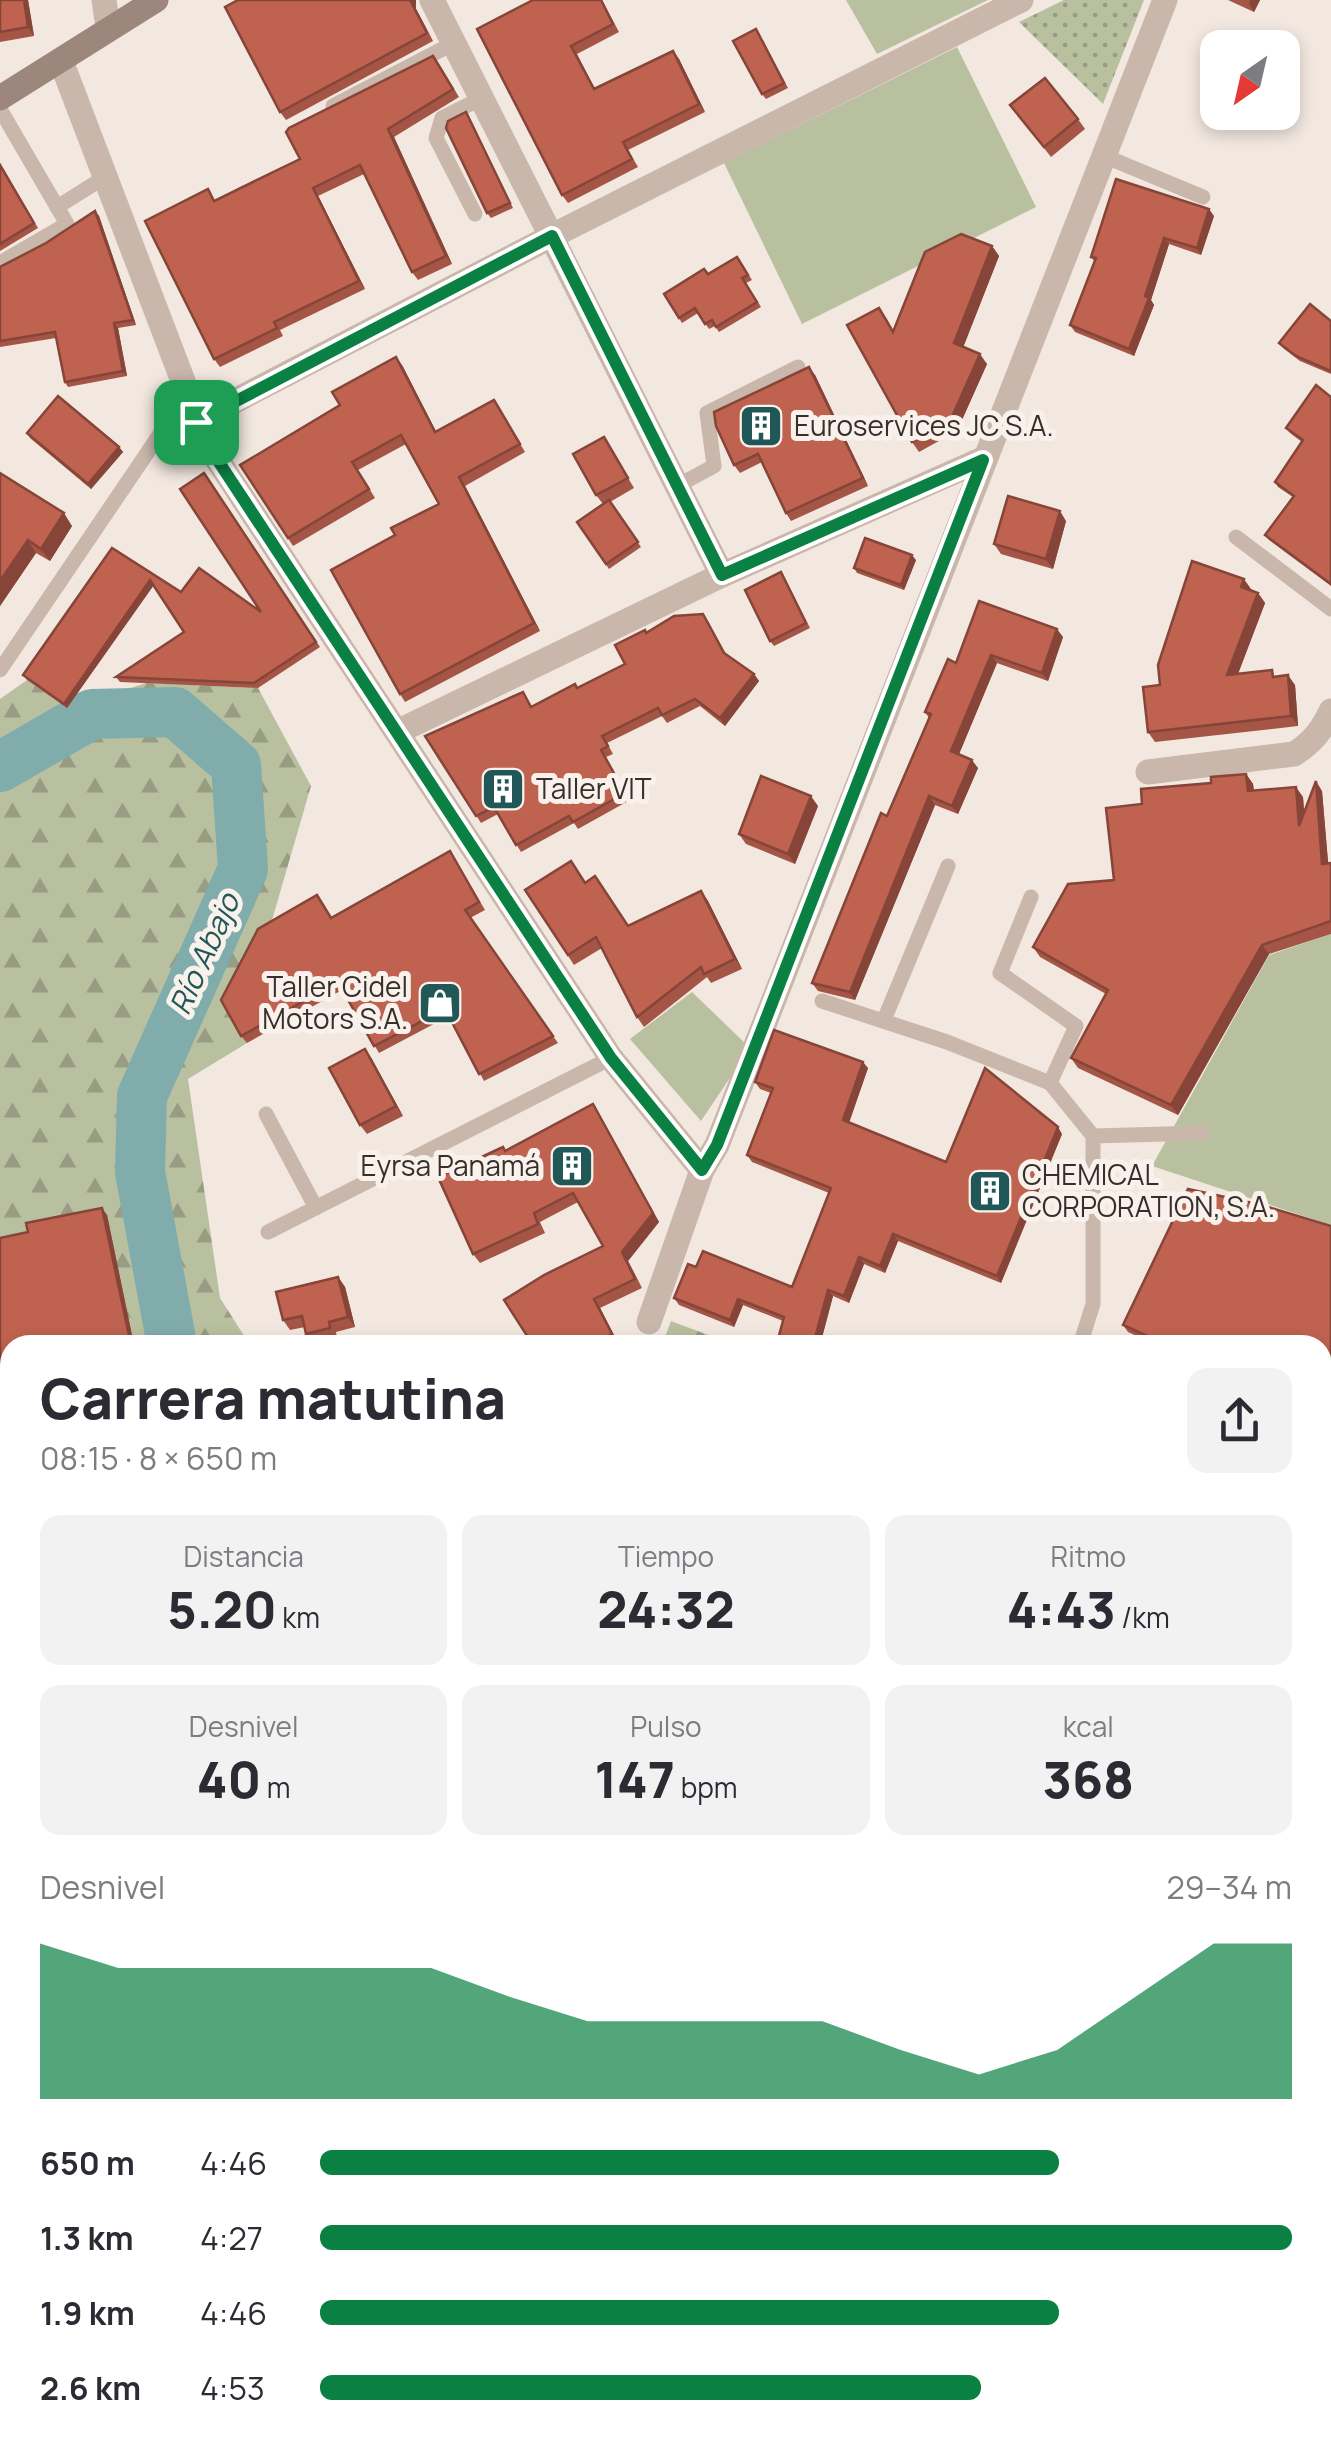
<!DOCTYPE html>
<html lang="es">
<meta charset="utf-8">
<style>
body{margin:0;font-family:Manrope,sans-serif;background:#f2f2f3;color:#2b2b33;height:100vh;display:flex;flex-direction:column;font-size:38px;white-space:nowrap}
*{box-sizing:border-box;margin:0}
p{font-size:32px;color:#7c7c81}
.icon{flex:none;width:55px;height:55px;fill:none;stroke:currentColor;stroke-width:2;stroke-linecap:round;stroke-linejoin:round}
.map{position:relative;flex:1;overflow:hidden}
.details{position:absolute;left:0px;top:1335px;width:1332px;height:1112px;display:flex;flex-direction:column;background:#fff;border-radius:30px 30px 0 0;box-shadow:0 5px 15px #0003}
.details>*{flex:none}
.needle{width:65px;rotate:214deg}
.tools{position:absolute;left:1200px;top:30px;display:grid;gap:20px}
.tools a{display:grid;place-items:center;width:100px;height:100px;border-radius:20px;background:#fff;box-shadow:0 5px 15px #0003;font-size:50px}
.pin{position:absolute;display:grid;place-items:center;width:85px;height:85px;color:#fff;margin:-42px;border-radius:20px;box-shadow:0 5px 15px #0006}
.round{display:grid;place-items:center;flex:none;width:105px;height:105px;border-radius:20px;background:#f2f2f3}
.summary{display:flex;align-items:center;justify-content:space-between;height:170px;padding:0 40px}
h1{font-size:55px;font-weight:800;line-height:75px}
.figures{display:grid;grid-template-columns:repeat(3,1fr);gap:15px;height:170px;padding:10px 40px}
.figures div{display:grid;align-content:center;border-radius:20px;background:#f2f2f3;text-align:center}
.figures b{font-size:50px;font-weight:800}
.figures small{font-size:28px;font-weight:400}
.figures p{font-size:28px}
.chart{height:280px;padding:20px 40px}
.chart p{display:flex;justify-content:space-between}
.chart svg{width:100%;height:180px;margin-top:10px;fill:#0b8043;opacity:.7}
ul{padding:0 40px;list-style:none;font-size:32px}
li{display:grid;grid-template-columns:160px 120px 1fr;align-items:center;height:75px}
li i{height:25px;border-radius:12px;background:#0b8043}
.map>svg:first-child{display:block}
.green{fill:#b8c0a0}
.forest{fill:url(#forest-firs)}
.park{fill:url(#park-dots)}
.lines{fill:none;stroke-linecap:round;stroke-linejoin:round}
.river{stroke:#80adac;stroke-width:50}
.service{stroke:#cab7ac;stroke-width:15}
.minor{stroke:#cab7ac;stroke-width:25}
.secondary{stroke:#9d877d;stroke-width:25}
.primary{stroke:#79645c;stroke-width:25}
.rail-casing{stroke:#382e2a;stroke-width:11}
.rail{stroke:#f9f2ec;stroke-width:8;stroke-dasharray:22;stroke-linecap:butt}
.wall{fill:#a45545}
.shaded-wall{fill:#864538}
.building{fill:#bf6350;stroke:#864538;stroke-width:2.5}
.route-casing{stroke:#fff;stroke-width:20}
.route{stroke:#0b8043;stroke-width:12}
.labels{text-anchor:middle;stroke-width:10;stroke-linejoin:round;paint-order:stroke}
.poi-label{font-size:28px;fill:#382e2a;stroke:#f9f2ec;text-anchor:start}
.water-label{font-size:30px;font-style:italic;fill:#225757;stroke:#f9f2ec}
</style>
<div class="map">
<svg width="1331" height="2447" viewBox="0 0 1331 2447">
<defs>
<pattern id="forest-firs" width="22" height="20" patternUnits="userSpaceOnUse" patternTransform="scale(2.5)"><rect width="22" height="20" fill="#b8c0a0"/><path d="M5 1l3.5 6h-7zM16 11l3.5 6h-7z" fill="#979c83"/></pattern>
<pattern id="park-dots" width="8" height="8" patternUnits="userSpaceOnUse" patternTransform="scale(2.5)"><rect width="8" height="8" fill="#b8c0a0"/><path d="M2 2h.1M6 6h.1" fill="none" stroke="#979c83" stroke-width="1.8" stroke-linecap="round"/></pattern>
</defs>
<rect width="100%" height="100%" fill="#f2e8e0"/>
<!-- green -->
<g class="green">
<polygon points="846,0 988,0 877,54"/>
<polygon points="957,47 1036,207 802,324 724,163"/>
<polygon points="1331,934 1331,1225 1152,1166 1269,955"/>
<polygon points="692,992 750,1048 701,1121 630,1039"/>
<polygon points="10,2236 10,2438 182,2438 183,2447 0,2447 0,2238"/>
</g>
<!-- forest -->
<g class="forest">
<polygon points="27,680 67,708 146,683 258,688 311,786 270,927 247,1043 188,1079 220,1298 250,1345 134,1345 31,1230 0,1240 0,699"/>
<polygon points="671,1321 735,1345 662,1345"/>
<polygon points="1323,2247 1331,2255 1331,2447 1286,2447 1276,2438 1322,2438"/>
</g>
<!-- park -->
<polygon class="park" points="1064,0 1144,0 1103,104 1019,22"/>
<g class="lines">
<!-- river -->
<g class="river">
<polyline points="0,767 92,714 175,712 236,765 243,869 142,1096 140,1172 172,1345"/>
<polyline points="1322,2299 1331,2306"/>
</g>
<!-- service -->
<g class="service">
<polyline points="333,106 454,43"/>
<polyline points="0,109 67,224 0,263"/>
<polyline points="1104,156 1203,197"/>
<polyline points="57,207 105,177"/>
<polyline points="475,214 436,138 442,118 482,98"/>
<polyline points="677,486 714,466 707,413 798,367"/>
<polyline points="1236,537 1331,609"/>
<polyline points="0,670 158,437 185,388"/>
<polyline points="1031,897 1000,973 1076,1026 1050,1083"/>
<polyline points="822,1001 947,1042 1050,1083 1093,1136 1093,1304 1080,1345"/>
<polyline points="884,1020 948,866"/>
<polyline points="266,1114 316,1208"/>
<polyline points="1093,1136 1202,1133"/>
<polyline points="268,1232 611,1058"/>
<polyline points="0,1518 10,1518"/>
<polyline points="1322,1783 1331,1764"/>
<polyline points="351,2438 352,2447"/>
<polyline points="471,2438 471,2447"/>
<polyline points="622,2438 623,2447"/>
<polyline points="657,2438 658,2447"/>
<polyline points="693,2447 787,2438 809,2447"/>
</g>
<!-- minor -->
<g class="minor">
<polyline points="104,0 108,28"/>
<polyline points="432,0 722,575"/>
<polyline points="61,61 207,444 611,1058 702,1170"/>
<polyline points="196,421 552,236 1021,0"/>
<polyline points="397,732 722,575 983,459"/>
<path d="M1148,772L1294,754C1312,743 1322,730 1331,711"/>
<polyline points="649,1322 702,1170 717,1145 1165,0"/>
</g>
<!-- secondary -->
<polyline class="secondary" points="0,98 156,0"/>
<!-- primary -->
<g class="primary">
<polyline points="1322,1941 1331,1939"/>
<polyline points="1322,2084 1331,2081"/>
<polyline points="0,2129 10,2127"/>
<polyline points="0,2190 10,2188"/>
</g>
<!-- rail casing -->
<g class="rail-casing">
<g id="rail">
<polyline points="1322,2008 1331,2008"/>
<polyline points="1322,2029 1331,2028"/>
<polyline points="0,2149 10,2147"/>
<polyline points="0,2168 10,2166"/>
</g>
</g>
<!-- rail -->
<use href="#rail" class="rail"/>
</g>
<!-- wall -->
<g class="wall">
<polygon points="0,0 28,0 34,36 0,42"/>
<polygon points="533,0 602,0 619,32 577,54 595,89 673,51 679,59 705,112 628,150 638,167 568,203 562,195"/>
<polygon points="1228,0 1260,0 1254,12"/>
<polygon points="416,9 433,41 286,120 280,112"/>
<polygon points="756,29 788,88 766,99 762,94"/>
<polygon points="439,64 459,97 394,137 452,264 418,280 412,272 364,174 318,196 365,289 280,330 283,336 220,367 214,359 215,200 300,159"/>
<polygon points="1010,105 1078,119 1085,129 1051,157"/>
<polygon points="466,112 513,208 491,218 487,213"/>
<polygon points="0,164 38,228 0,251"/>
<polygon points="95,211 99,216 136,325 118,328 127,376 68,387 65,382 56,338 0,347 0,267 46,243"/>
<polygon points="1214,216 1201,255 1169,244 1151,300 1154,305 1134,356 1075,332 1070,325 1095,262 1091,257"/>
<polygon points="992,246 999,256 963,347 987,364 957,431 919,452 912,442 886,317 893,331"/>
<polygon points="737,257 752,280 746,283 761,307 719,332 715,326 709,329 698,313 682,323 664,294 708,274"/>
<polygon points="1331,321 1331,374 1300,361 1283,348 1279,343"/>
<polygon points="402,365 436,432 494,400 525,452 465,486 540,631 405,702 400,694 395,535 439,504 406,444 358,470 375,498 293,546 240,465 340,405"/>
<polygon points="815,375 868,486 791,521 786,513 762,462 740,473 734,465"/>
<polygon points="1331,397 1331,586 1269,540 1265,535 1293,497 1278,487 1275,482 1302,442 1290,433 1286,428"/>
<polygon points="27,433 119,447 123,452 91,489 30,438"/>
<polygon points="604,437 634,488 610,502 641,547 609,569 577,522 603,504 596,495"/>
<polygon points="0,473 72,526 50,561 36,553 0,606"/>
<polygon points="204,473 320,647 258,688 120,682 116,677 184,632 153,585 67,708 27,680 23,675 112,548 181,592 261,612"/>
<polygon points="1066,521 1053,569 1001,554 994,544"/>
<polygon points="916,560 904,590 857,573 854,568"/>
<polygon points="784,577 810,628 774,646 770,641"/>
<polygon points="1251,589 1258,593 1265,603 1238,674 1277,676 1295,685 1298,726 1155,742 1148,732 1160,685"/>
<polygon points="708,621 726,654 754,674 759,681 725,726 700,706 667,723 662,716 607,743 613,754 606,757 630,800 578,829 574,823 521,852 498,814 481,823 425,736 523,692 532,707 577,688 625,664 646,633"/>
<polygon points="1063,637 1048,681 997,663 959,754 978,768 958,814 935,805 855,1000 818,991 812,983 887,816 929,718 925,712 956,663"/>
<polygon points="1246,774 1253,784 1254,791 1303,797 1304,812 1322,791 1328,863 1331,863 1331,934 1269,954 1178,1115 1078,1068 1071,1058 1106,994 1040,957 1033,947 1114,880 1142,804"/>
<polygon points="818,806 795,864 746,844 739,834"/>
<polygon points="450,851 485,910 470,918 558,1043 484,1081 449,1016 379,1053 342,990 247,1043 241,1036 322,902 332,918"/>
<polygon points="585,882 628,925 701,891 708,901 742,969 711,983 707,977 644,1027 637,1017 602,948 574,965 525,890"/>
<polygon points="365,1049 403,1116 367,1134 360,1125"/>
<polygon points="868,1068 849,1122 946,1162 1062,1134 1001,1283 898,1241 885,1273 864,1264 849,1303 833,1296 820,1345 778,1345 777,1343 783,1321 743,1305 734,1327 679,1305 674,1298 696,1267 792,1287 829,1193 752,1162 747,1155 771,1093 760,1089 755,1082"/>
<polygon points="593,1104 659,1222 628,1261 642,1288 600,1308 618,1343 615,1345 533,1345 603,1246 578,1202 540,1222 545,1233 480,1263 473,1254 505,1151"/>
<polygon points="1188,1189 1322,1345 1156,1345 1128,1332 1123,1325"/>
<polygon points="107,1215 134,1345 10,1345 10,1494 0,1496 0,1238"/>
<polygon points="338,1277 345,1287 355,1327 336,1332 337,1338 313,1344 306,1334 305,1327 290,1330 283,1320"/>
<polygon points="10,1678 10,1722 0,1725 0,1681"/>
<polygon points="1331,1774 1331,1872 1322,1869 1322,1784"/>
</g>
<!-- shaded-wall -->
<g class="shaded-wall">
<polygon points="24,0 28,0 34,36 28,27"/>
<polygon points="410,0 416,0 416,9 433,41"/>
<polygon points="1250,0 1260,0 1254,12 1249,4"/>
<polygon points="673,51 679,59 705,112 699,104"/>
<polygon points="388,129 394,137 452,264 446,256"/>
<polygon points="313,188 318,196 365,289 359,281"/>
<polygon points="1209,209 1214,216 1201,255 1197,248"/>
<polygon points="95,211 99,216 136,325 133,320"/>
<polygon points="1164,238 1169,244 1151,300 1154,305 1134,356 1129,349"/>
<polygon points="992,246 999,256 961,353 954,343"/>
<polygon points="114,323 118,328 127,376 123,371"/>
<polygon points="980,354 987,364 957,431 950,421"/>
<polygon points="396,357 402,365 441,441 435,432"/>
<polygon points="809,367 815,375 868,486 863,478"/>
<polygon points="119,447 123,452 91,489 88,484"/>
<polygon points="459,477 465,486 540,631 534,623"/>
<polygon points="1060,511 1066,521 1053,569 1046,559"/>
<polygon points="64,513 72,526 50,561 41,549"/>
<polygon points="28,540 36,553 0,606 0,581"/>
<polygon points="912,555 916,560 904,590 901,585"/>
<polygon points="1244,579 1251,589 1248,597 1241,587"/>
<polygon points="150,580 154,585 67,708 64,704"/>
<polygon points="1258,593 1265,603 1234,684 1227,675"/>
<polygon points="1057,629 1063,637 1048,681 1042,673"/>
<polygon points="991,655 997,663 957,759 951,751"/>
<polygon points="754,674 759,681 725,726 720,718"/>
<polygon points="1288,675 1295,685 1298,726 1291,716"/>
<polygon points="972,760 978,768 958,814 952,806"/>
<polygon points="1246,774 1253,784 1255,801 1248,791"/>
<polygon points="1316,781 1322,791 1329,873 1322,864"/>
<polygon points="1296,787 1303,797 1306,836 1299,826"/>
<polygon points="811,796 818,806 795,864 788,854"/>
<polygon points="929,796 935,805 855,1000 850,992"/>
<polygon points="701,891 708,901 742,969 735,959"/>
<polygon points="1262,945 1269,954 1178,1115 1171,1105"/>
<polygon points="365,1049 372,1059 403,1116 396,1106"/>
<polygon points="863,1062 868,1068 848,1126 843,1120"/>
<polygon points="593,1104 659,1222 628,1261 642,1288 622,1252"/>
<polygon points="1058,1127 1062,1134 1001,1283 997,1276"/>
<polygon points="102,1208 107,1215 134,1345 131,1345"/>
<polygon points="893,1234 898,1241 885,1273 880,1266"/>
<polygon points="859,1257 864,1264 849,1303 844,1296"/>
<polygon points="338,1277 345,1287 355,1327 348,1317"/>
<polygon points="828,1290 833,1296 820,1345 813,1345"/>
<polygon points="594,1299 600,1308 618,1343 612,1334"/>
<polygon points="738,1299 743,1305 734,1327 730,1320"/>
<polygon points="1331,1665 1331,1684 1322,1703 1322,1684"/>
</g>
<!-- building -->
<g class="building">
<polygon points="0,0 24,0 28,27 0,32"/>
<polygon points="238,0 410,0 427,33 280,112 225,7"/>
<polygon points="533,0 601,0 613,24 571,46 594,89 673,51 699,104 623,142 632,159 562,195 477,29"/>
<polygon points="756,29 784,83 762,94 733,41"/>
<polygon points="433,56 453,89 388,129 446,256 412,272 360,165 313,188 359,281 274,322 277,328 214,359 145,221 208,189 214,201 300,159 286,132 289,128"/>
<polygon points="1045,78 1078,119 1044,147 1010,105"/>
<polygon points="466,112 510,203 487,213 446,128 448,121"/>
<polygon points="0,165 34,223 0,244"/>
<polygon points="1116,179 1209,209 1197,248 1164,238 1145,296 1149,298 1129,349 1070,325 1096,258 1091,257"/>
<polygon points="95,211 133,320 114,323 123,371 65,382 55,332 0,341 0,267 46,243"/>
<polygon points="961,234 992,246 954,343 980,354 950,421 912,442 847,325 879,308 893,332 925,252"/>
<polygon points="737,257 748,275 742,278 757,302 716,327 712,320 705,324 695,308 679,318 664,294 704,269 708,274"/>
<polygon points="1310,304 1331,321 1331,371 1296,356 1279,343"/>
<polygon points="396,357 435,432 494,400 520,444 459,477 534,623 400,694 331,570 395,535 391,528 439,504 401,435 352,462 369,489 288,538 240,465 340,405 332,392"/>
<polygon points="809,367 863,478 786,513 758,454 734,465 716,426 714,412"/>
<polygon points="1316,385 1331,397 1331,584 1265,535 1294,496 1275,482 1303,440 1286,428"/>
<polygon points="58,396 119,447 88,484 27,433"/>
<polygon points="604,437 628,478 596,495 573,454"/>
<polygon points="0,473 64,513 41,549 28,540 0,581"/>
<polygon points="204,473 316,642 254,683 116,677 184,632 150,580 64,704 23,675 112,548 181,592 199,568 261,612 180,489"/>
<polygon points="1008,496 1060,511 1046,559 994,544"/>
<polygon points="609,500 638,542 606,564 577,522"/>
<polygon points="865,538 912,555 901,585 854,568"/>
<polygon points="1192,561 1244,579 1241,587 1258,593 1227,675 1272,670 1273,677 1288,675 1291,716 1148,732 1143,687 1160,685 1158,665"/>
<polygon points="781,572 806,623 770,641 745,590"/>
<polygon points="979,601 1057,629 1042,673 991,655 951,751 972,760 952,806 929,796 850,992 812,983 881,813 887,816 931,714 925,712 948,659 956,663"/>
<polygon points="703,614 724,653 754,674 720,718 695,699 662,715 658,708 602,736 608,746 601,750 625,793 573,822 569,816 516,845 494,807 476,816 425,736 523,692 531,707 575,684 577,688 625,664 615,645 645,630 646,633 674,616"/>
<polygon points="1246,774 1248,791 1296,787 1299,826 1316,781 1322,864 1331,863 1331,921 1262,945 1171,1105 1071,1058 1108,990 1033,947 1068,884 1114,880 1106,808 1142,804 1141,789 1211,783 1211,777"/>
<polygon points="761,776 811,796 788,854 739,834"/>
<polygon points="450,851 479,902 465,910 553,1036 479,1074 445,1009 374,1046 338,982 241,1036 221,1000 258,929 317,895 331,918"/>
<polygon points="571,861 585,883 595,876 628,926 701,891 735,959 704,974 701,967 637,1017 596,937 568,955 525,890"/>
<polygon points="774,1030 863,1062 843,1120 946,1162 985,1068 1058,1127 997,1276 893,1234 880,1266 859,1257 844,1296 828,1290 813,1345 782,1345 777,1343 784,1317 738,1299 730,1320 674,1298 688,1264 696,1267 703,1251 792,1287 831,1188 747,1155 773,1088 755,1082"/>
<polygon points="365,1049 396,1106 360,1125 329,1068"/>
<polygon points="593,1104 653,1213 622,1252 635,1279 594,1299 612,1334 590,1345 571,1345 550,1341 544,1345 533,1345 504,1300 544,1275 603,1246 573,1193 534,1213 538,1224 473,1254 438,1177 503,1147 505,1151"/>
<polygon points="1188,1189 1262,1205 1331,1226 1331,1665 1322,1684 1322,1345 1167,1345 1123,1325"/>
<polygon points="102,1208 131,1345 10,1345 10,1485 0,1487 0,1238 28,1232 26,1223"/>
<polygon points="338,1277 348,1317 329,1322 330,1328 306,1334 302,1316 283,1320 276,1292"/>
<polygon points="10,1678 10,1716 0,1719 0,1681"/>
<polygon points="1331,1774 1331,1859 1328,1866 1322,1864 1322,1784"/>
<polygon points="1322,2130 1331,2130 1331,2253 1322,2245"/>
<polygon points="388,2438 457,2438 456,2442 459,2447 389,2447"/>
<rect x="477" y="2438" width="127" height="9"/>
<polygon points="945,2438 1209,2438 1210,2446 1196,2447 946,2447"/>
</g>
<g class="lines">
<!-- route casing -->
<g class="route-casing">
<polygon id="route" points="552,236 722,575 983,460 717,1145 702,1170 611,1058 207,444 196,422"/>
</g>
<!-- route -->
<use href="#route" class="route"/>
</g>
<!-- icons -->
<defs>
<g id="building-square" transform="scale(2.25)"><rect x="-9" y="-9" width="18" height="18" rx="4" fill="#225757" stroke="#f9f2ec"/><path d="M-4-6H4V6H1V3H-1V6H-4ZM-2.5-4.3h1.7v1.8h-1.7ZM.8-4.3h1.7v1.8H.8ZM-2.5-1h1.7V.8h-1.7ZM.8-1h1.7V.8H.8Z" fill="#fff"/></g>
<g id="shop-square" transform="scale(2.25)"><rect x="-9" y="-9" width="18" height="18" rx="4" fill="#225757" stroke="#f9f2ec"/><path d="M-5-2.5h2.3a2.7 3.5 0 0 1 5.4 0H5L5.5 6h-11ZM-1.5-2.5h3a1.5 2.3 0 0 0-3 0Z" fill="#fff"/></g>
</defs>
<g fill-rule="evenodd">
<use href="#building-square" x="761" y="426"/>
<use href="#building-square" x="503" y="789"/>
<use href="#shop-square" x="440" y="1003"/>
<use href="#building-square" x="572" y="1166"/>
<use href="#building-square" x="990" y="1191"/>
</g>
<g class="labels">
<!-- poi labels -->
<g class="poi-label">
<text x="794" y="436">Euroservices JC S.A.</text>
<text x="536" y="799">Taller VIT</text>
<text x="408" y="997" text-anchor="end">Taller Cidel<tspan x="408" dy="32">Motors S.A.</tspan></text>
<text x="540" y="1176" text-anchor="end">Eyrsa Panamá</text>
<text x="1022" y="1185">CHEMICAL<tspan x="1022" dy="32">CORPORATION, S.A.</tspan></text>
</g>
<!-- water labels -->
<g class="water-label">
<text transform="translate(205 954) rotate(-66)" y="10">Río Abajo</text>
</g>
</g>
</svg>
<div class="tools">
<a><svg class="needle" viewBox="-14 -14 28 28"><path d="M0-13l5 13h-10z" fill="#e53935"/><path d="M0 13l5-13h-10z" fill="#7c7c81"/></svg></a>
</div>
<div class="pin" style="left:196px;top:422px;background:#1e9e55"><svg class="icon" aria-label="arrive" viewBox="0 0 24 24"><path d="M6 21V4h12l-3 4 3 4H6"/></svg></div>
<section class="details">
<div class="summary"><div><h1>Carrera matutina</h1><p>08:15 · 8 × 650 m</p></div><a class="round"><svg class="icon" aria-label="share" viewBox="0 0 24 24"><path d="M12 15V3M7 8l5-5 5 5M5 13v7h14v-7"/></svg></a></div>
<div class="figures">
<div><p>Distancia</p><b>5.20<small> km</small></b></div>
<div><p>Tiempo</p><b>24:32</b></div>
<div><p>Ritmo</p><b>4:43<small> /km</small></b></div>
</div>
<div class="figures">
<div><p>Desnivel</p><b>40<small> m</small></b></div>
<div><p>Pulso</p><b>147<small> bpm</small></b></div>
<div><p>kcal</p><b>368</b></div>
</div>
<div class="chart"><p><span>Desnivel</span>29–34 m</p>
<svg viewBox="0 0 160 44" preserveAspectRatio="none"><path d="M0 44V6L10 12L20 12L30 12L40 12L50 12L60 19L70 25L80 25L90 25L100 25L110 32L120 38L130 32L140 19L150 6L160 6V44z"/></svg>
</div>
<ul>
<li><b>650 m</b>4:46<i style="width:76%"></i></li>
<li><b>1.3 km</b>4:27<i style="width:100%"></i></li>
<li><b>1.9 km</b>4:46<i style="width:76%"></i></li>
<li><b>2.6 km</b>4:53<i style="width:68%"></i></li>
</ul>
</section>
</div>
